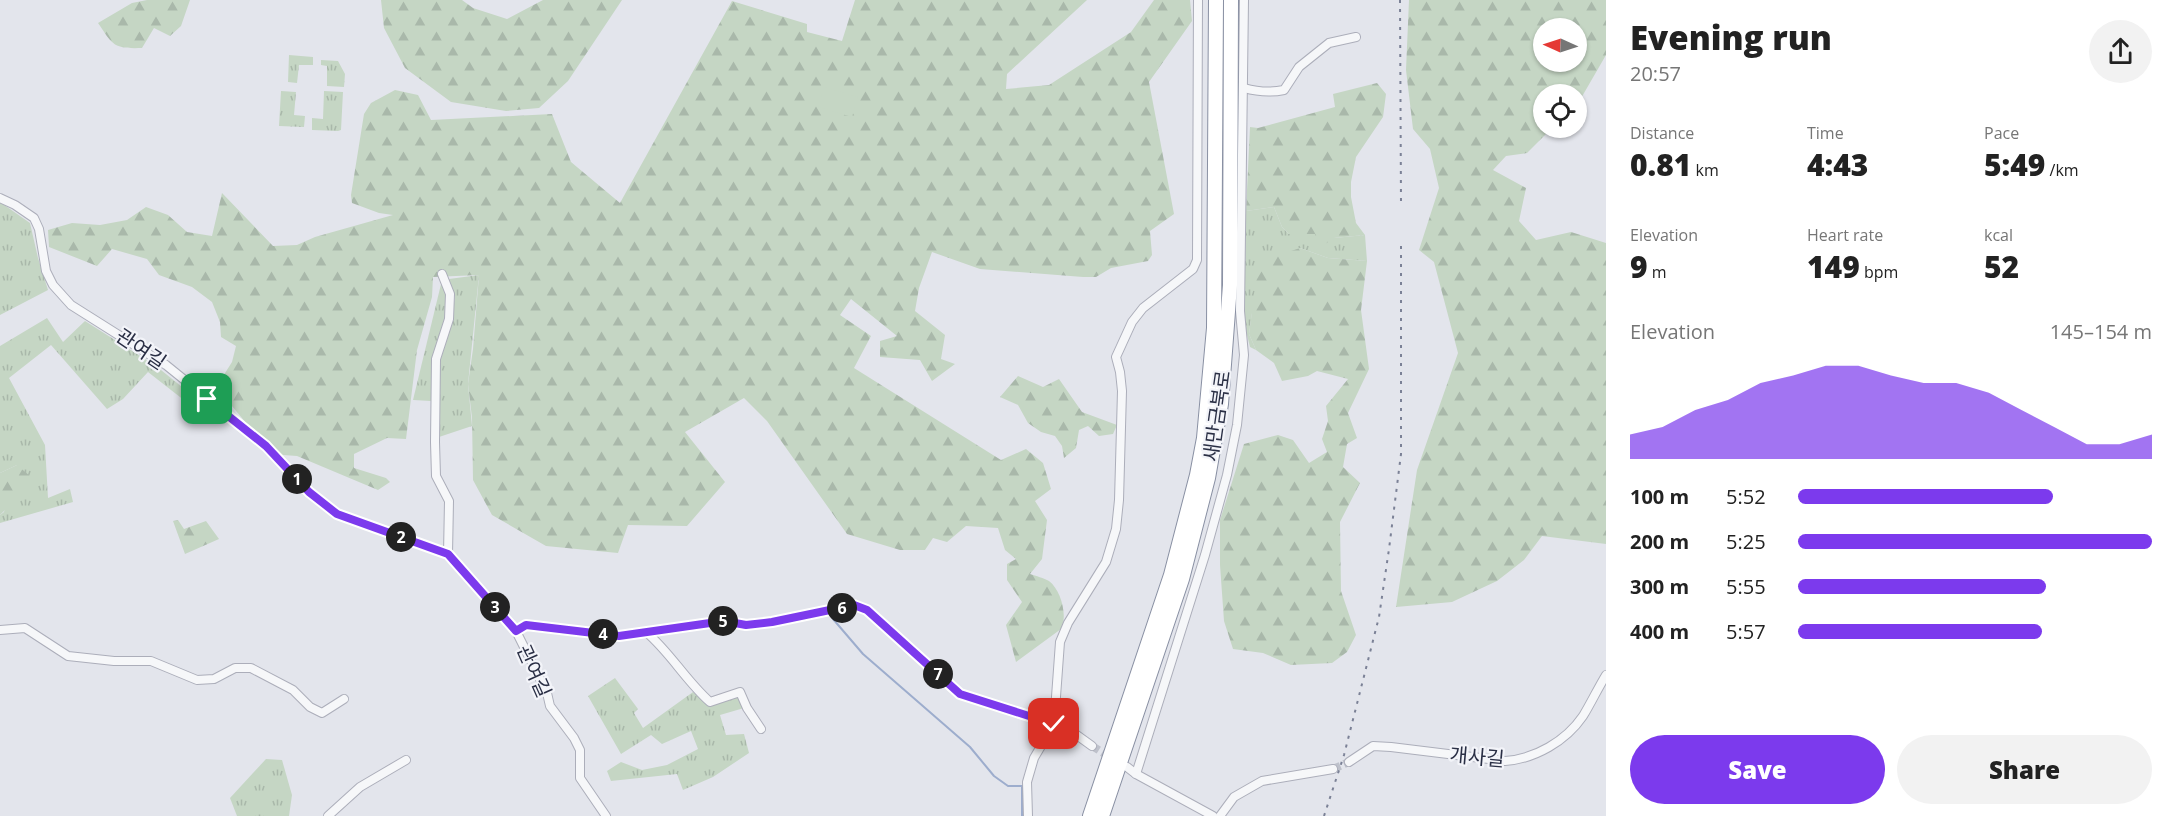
<!DOCTYPE html>
<meta charset="utf-8">
<style>
body{margin:0;font-family:"Open Sans","Noto Sans KR",sans-serif;background:#f2f2f2;color:#222;height:100vh;display:flex;flex-direction:column;font-size:22px;white-space:nowrap}
*{box-sizing:border-box;margin:0}
p{font-size:20px;color:#767676}
.icon{flex:none;width:33px;height:33px;fill:none;stroke:currentColor;stroke-width:2;stroke-linecap:round;stroke-linejoin:round}
.map{position:relative;flex:1;overflow:hidden}
.panel{display:flex;flex-direction:column;background:#fff;width:570px}
.panel>*{flex:none}
.needle{width:39px;rotate:273deg}
.buttons{position:absolute;left:1533px;top:18px;display:grid;gap:12px}
.buttons a{display:grid;place-items:center;width:54px;height:54px;border-radius:50%;background:#fff;box-shadow:0 2px 4px #0004;font-size:30px}
.pin{position:absolute;display:grid;place-items:center;width:51px;height:51px;color:#fff;margin:-26px;border-radius:12px;box-shadow:0 3px 9px #0006}
.km{position:absolute;width:30px;height:30px;margin:-15px;border-radius:50%;background:#222;color:#fff;font-size:16px;line-height:30px;text-align:center}
.round{display:grid;place-items:center;flex:none;width:63px;height:63px;border-radius:32px;background:#f2f2f2}
.headline{display:flex;align-items:center;justify-content:space-between;height:102px;padding:0 24px}
h1{font-size:33px;font-weight:800;line-height:45px}
.stats{display:grid;grid-template-columns:repeat(3,1fr);gap:9px;height:102px;padding:6px 24px}
.stats div{display:grid;align-content:center}
.stats b{font-size:30px;font-weight:800}
.stats small{font-size:16px;font-weight:400}
.stats p{font-size:16px}
.chart{height:168px;padding:12px 24px}
.chart p{display:flex;justify-content:space-between}
.chart svg{width:100%;height:108px;margin-top:6px;fill:#7c3aed;opacity:.7}
.button{display:flex;gap:12px;margin-top:auto;padding:12px 24px}
.button a{flex:1;height:69px;border-radius:36px;background:#7c3aed;color:#fff;font-size:24px;font-weight:800;line-height:69px;text-align:center}
.button a+a{background:#f2f2f2;color:#222}
ul{padding:0 24px;list-style:none;font-size:20px}
li{display:grid;grid-template-columns:96px 72px 1fr;align-items:center;height:45px}
li i{height:15px;border-radius:8px;background:#7c3aed}
main{display:flex;flex:1;min-height:0}
.map>svg:first-child{display:block}
.grass{fill:url(#grass-tufts)}
.forest{fill:url(#forest-firs);fill-rule:evenodd}
.pitch{fill:#c5d6c4}
.lines{fill:none;stroke-linecap:round;stroke-linejoin:round}
.stream{stroke:#9dadcd;stroke-width:2}
.minor-tunnel{stroke:#bec1cb;stroke-width:8;stroke-dasharray:8 4;stroke-linecap:butt}
.minor-casing{stroke:#acaeba;stroke-width:10}
.trunk-casing{stroke:#8990a3;stroke-width:16}
.minor{stroke:#f6f7f9;stroke-width:8}
.trunk{stroke:#fff;stroke-width:14}
.rail{stroke:#7b8196;stroke-width:2;stroke-dasharray:3 6;stroke-linecap:butt}
.route-casing{stroke:#fff;stroke-width:12}
.route{stroke:#7c3aed;stroke-width:8}
.labels{text-anchor:middle;stroke-width:4.5;stroke-linejoin:round;paint-order:stroke}
.street-label{font-size:20px;fill:#2a2f45;stroke:#f3f4f9}
</style>
<main>
<div class="map">
<svg width="1606" height="816" viewBox="0 0 1606 816">
<defs>
<pattern id="grass-tufts" width="24" height="20" patternUnits="userSpaceOnUse" patternTransform="scale(1.5)"><rect width="24" height="20" fill="#c5d6c4"/><path d="M3 7l-1-3M5 7V3M7 7l1-3M15 17l-1-3M17 17v-4M19 17l1-3" fill="none" stroke="#a9b8aa"/></pattern>
<pattern id="forest-firs" width="22" height="20" patternUnits="userSpaceOnUse" patternTransform="scale(1.5)"><rect width="22" height="20" fill="#c5d6c4"/><path d="M5 1l3.5 6h-7zM16 11l3.5 6h-7z" fill="#a9b8aa"/></pattern>
</defs>
<rect width="100%" height="100%" fill="#e3e5ec"/>
<!-- grass -->
<g class="grass">
<polygon points="289,55 313,57 313,65 299,65 297,83 288,82"/>
<polygon points="321,60 338,61 345,74 344,87 327,86 327,66 321,65"/>
<polygon points="281,91 296,92 294,115 305,116 304,127 279,126"/>
<polygon points="324,91 343,92 341,130 338,131 312,130 312,118 323,119"/>
<polygon points="0,202 30,223 38,258 48,290 0,315"/>
<polygon points="1274,207 1282,227 1289,234 1316,234 1334,238 1365,235 1367,261 1328,258 1300,248 1252,313 1249,334 1256,350 1250,347 1244,323 1246,211"/>
<polygon points="479,275 468,384 472,426 439,437 437,385 440,354 451,323 455,297 449,279"/>
<polygon points="442,280 448,298 446,318 431,401 413,400"/>
<polygon points="47,318 63,342 85,321 156,366 197,399 194,408 148,372 123,399 107,409 51,345 9,378 45,445 48,498 70,489 73,502 0,523 0,515 4,512 17,465 0,473 0,346"/>
<polygon points="615,678 638,709 634,713 643,728 693,692 711,706 738,696 744,708 720,715 726,735 744,734 749,753 713,777 683,790 677,774 611,781 607,771 621,762 642,770 667,765 698,749 691,731 662,744 651,735 621,754 588,696"/>
<polygon points="266,759 282,760 292,795 289,816 237,816 230,798"/>
</g>
<!-- forest -->
<g class="forest">
<path d="M147,0H190L181,26L170,36L154,28L142,48C113,49 113,45 98,23L132,3Z"/>
<polygon points="381,0 462,0 473,8 507,19 543,0 622,0 568,81 539,108 506,111 451,102 405,68 384,28"/>
<path d="M855,0H1087L1007,74L1006,89L1049,85L1131,32L1154,0H1190L1192,21L1149,82L1174,214L1150,231L1152,255L1148,261L1111,268L1096,277H1083L980,269L932,252L919,288L915,311L945,335L941,359L955,364L932,381L920,360L880,357V341L897,336L851,299L840,315L871,336L854,368L1001,460L1026,449L1043,463L1051,489L1035,501L1047,520L1042,559L1030,574C1036,576 1044,578 1049,581C1061,590 1068,616 1061,629L1016,662L1006,625L1022,602L1007,580V564L1016,559L1005,550L998,528L966,526L947,542L933,538L925,550H900L847,534L767,421L744,398L685,432L725,482L687,526L628,525L618,553L546,546L492,515L473,480L472,418L468,384L473,349L479,275L433,277L432,297L417,350L406,439L387,438L354,454V468L386,478L390,482L378,490L297,456L283,455L246,423L227,400L215,389L232,362L236,346L221,337L220,322L212,302L192,287L159,275L147,259L112,249L97,266L49,247L48,230L72,223L100,225L127,220L146,207L168,215L187,232L212,236L222,193L273,246L297,245L315,237L393,215L379,213L352,203L351,195L364,114L371,103L395,90L418,95L431,120L552,114L571,162L620,203L732,1L807,24V32L842,41Z"/>
<path d="M1409,0H1606V55L1580,100L1577,103L1576,94H1544V128H1552L1527,153L1506,156L1493,170L1526,188L1519,221L1536,240L1571,232L1606,243V544L1542,536L1524,560L1497,581L1452,602L1396,607L1417,470L1458,353L1434,262L1419,250L1439,188L1430,149L1413,129L1406,70ZM1544,28H1576V62H1544Z"/>
<polygon points="1377,83 1386,94 1383,117 1356,157 1351,182 1351,197 1356,223 1365,235 1334,238 1319,248 1315,234 1289,234 1282,227 1274,207 1246,211 1250,127 1258,128 1335,107 1333,94"/>
<polygon points="1300,248 1328,258 1367,261 1361,310 1369,369 1348,413 1357,438 1347,444 1343,467 1360,483 1340,522 1341,591 1356,635 1347,652 1332,663 1291,665 1263,653 1233,649 1224,621 1220,565 1220,520 1244,444 1278,435 1293,440 1309,463 1327,452 1322,439 1328,421 1326,406 1348,379 1317,371 1308,376 1282,381 1274,363 1256,350 1249,334 1257,274 1262,265 1279,255"/>
<polygon points="1018,376 1043,387 1059,379 1082,412 1117,425 1113,434 1099,436 1088,426 1079,430 1076,448 1064,458 1062,446 1055,436 1041,432 1028,423 1018,405 1000,397"/>
<polygon points="17,465 31,477 22,493 0,515 0,473"/>
<polygon points="178,520 184,529 206,521 219,539 185,554 173,521"/>
</g>
<!-- pitch -->
<polygon class="pitch" points="824,87 858,97 852,117 818,107"/>
<g class="lines">
<!-- stream -->
<polyline class="stream" points="833,619 863,654 970,747 994,776 1008,786 1022,786 1022,816"/>
<!-- minor-tunnel -->
<g class="minor-tunnel">
<polyline points="1092,746 1113,759"/>
<polyline points="1333,769 1349,762"/>
</g>
<!-- minor casing -->
<g class="minor-casing">
<g id="minor">
<path d="M1244,88C1258,92 1270,93 1284,90L1299,67L1329,43L1356,37"/>
<polyline points="0,198 15,205 34,218 39,229 46,271 53,285 71,305 166,365 266,446 309,492 337,514 448,554 516,631 547,693 550,706 574,738 580,750 580,778 606,816"/>
<polyline points="442,274 450,294 449,319 436,359 435,442 436,476 449,501 448,554"/>
<polyline points="0,630 25,628 68,656 114,661 151,661 197,680 214,679 235,668 251,668 293,690 310,707 322,713 344,699"/>
<polyline points="516,631 526,625 619,636 724,621 746,625 772,622 854,605 867,610 960,694 1067,728 1092,746"/>
<path d="M646,632C670,652 686,681 710,702L740,692L747,708L761,729"/>
<path d="M1349,762L1373,746L1391,747L1505,761C1535,759 1566,741 1583,716C1591,703 1598,688 1606,675"/>
<polyline points="1127,767 1136,774 1213,816"/>
<polyline points="1136,774 1205,555 1227,475 1237,425 1244,355 1240,311 1244,0"/>
<polyline points="328,816 360,787 406,760"/>
<polyline points="1028,816 1027,782 1034,758 1054,724 1060,642 1068,623 1106,562 1116,529 1119,500 1122,391 1120,372 1116,357 1132,322 1143,308 1193,269 1197,260 1198,0"/>
<polyline points="1220,816 1234,797 1262,781 1333,769"/>
</g>
</g>
<!-- trunk casing -->
<g class="trunk-casing">
<g id="trunk">
<polyline points="1090,816 1171,575 1197,475 1204,438 1214,328 1216,0"/>
<polyline points="1102,816 1182,579 1208,478 1221,404 1230,285 1231,0"/>
</g>
</g>
<!-- minor -->
<use href="#minor" class="minor"/>
<!-- trunk -->
<use href="#trunk" class="trunk"/>
<!-- rail -->
<g class="rail">
<polyline points="1400,0 1401,204"/>
<polyline points="1324,816 1344,755 1379,617 1389,549 1401,454 1401,243"/>
</g>
</g>
<g class="lines">
<!-- route casing -->
<g class="route-casing">
<polyline id="route" points="207,399 266,446 309,492 337,514 448,554 516,631 526,625 619,636 724,621 746,625 772,622 854,605 867,610 960,694 1054,724"/>
</g>
<!-- route -->
<use href="#route" class="route"/>
</g>
<g class="labels">
<!-- street labels -->
<g class="street-label">
<text transform="translate(141 349) rotate(34)" y="7">관여길</text>
<text transform="translate(1217 416) rotate(-82)" y="7">새만금북로</text>
<text transform="translate(534 671) rotate(66)" y="7">관여길</text>
<text transform="translate(1477 757) rotate(5)" y="7">개사길</text>
</g>
</g>
</svg>
<div class="buttons">
<a><svg class="needle" viewBox="-14 -14 28 28"><path d="M0-13l5 13h-10z" fill="#e53935"/><path d="M0 13l5-13h-10z" fill="#767676"/></svg></a>
<a><svg class="icon" aria-label="locate" viewBox="0 0 24 24"><circle cx="12" cy="12" r="6"/><path d="M12 2v4M12 18v4M2 12h4M18 12h4"/></svg></a>
</div>
<div class="pin" style="left:207px;top:399px;background:#1e9e55"><svg class="icon" aria-label="arrive" viewBox="0 0 24 24"><path d="M6 21V4h12l-3 4 3 4H6"/></svg></div>
<div class="pin" style="left:1054px;top:724px;background:#d93025"><svg class="icon" aria-label="check" viewBox="0 0 24 24"><path d="M5 12l5 5 9-10"/></svg></div>
<b class="km" style="left:297px;top:479px">1</b>
<b class="km" style="left:401px;top:537px">2</b>
<b class="km" style="left:495px;top:607px">3</b>
<b class="km" style="left:603px;top:634px">4</b>
<b class="km" style="left:723px;top:621px">5</b>
<b class="km" style="left:842px;top:608px">6</b>
<b class="km" style="left:938px;top:674px">7</b>
</div>
<section class="panel">
<div class="headline"><div><h1>Evening run</h1><p>20:57</p></div><a class="round"><svg class="icon" aria-label="share" viewBox="0 0 24 24"><path d="M12 15V3M7 8l5-5 5 5M5 13v7h14v-7"/></svg></a></div>
<div class="stats">
<div><p>Distance</p><b>0.81<small> km</small></b></div>
<div><p>Time</p><b>4:43</b></div>
<div><p>Pace</p><b>5:49<small> /km</small></b></div>
</div>
<div class="stats">
<div><p>Elevation</p><b>9<small> m</small></b></div>
<div><p>Heart rate</p><b>149<small> bpm</small></b></div>
<div><p>kcal</p><b>52</b></div>
</div>
<div class="chart"><p><span>Elevation</span>145–154 m</p>
<svg viewBox="0 0 160 44" preserveAspectRatio="none"><path d="M0 44V34L10 31L20 24L30 20L40 13L50 10L60 6L70 6L80 10L90 13L100 13L110 17L120 24L130 31L140 38L150 38L160 34V44z"/></svg>
</div>
<ul>
<li><b>100 m</b>5:52<i style="width:72%"></i></li>
<li><b>200 m</b>5:25<i style="width:100%"></i></li>
<li><b>300 m</b>5:55<i style="width:70%"></i></li>
<li><b>400 m</b>5:57<i style="width:69%"></i></li>
</ul>
<div class="button"><a>Save</a><a>Share</a></div>
</section>
</main>
